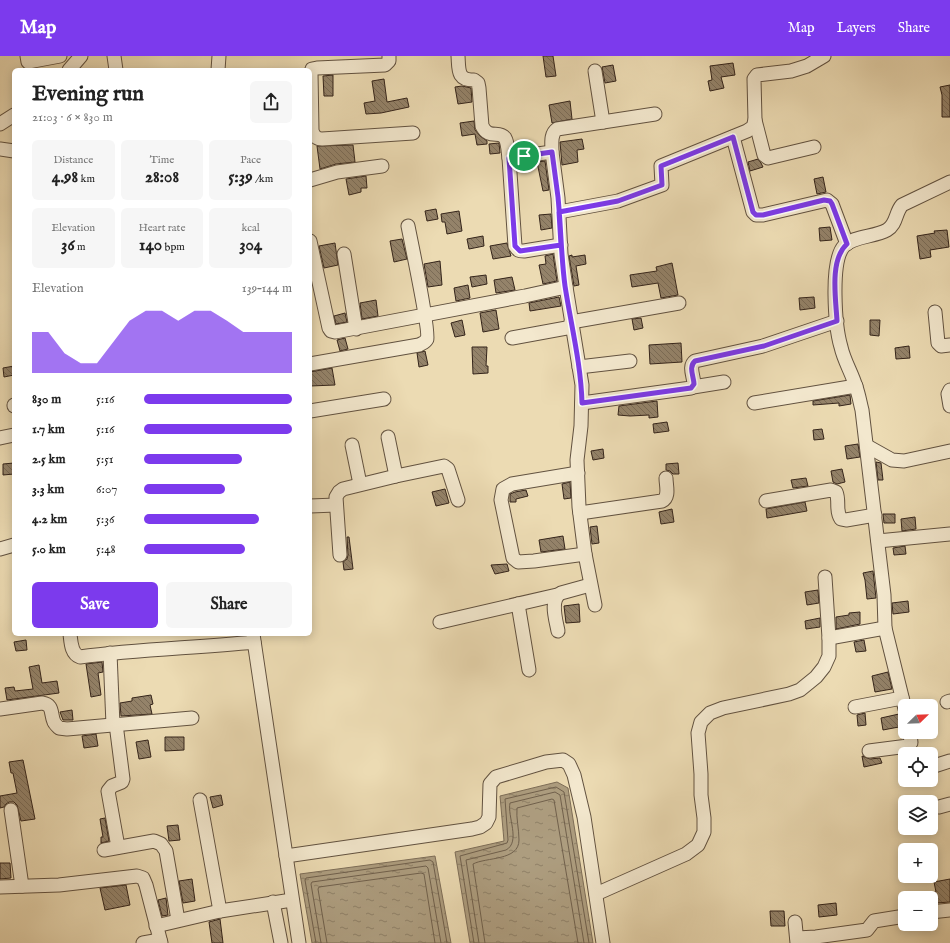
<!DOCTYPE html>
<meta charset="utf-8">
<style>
body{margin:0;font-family:"IM FELL English",serif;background:#f6f6f6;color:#222;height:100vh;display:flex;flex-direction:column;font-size:15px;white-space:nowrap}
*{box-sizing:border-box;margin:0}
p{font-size:13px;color:#767676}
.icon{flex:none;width:22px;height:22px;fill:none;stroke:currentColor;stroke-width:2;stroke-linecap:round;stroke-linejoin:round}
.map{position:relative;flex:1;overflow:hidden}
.sheet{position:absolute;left:12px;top:12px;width:300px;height:568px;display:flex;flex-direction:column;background:#fff;border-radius:6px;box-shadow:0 2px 10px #0003}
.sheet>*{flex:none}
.needle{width:26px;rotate:67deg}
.controls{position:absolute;left:898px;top:643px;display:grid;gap:8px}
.controls a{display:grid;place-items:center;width:40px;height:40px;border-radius:6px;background:#fff;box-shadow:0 2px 10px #0003;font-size:20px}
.pin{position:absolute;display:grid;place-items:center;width:34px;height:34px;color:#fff;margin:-17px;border:2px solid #fff;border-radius:50%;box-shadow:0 1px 4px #0007}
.round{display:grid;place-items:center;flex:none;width:42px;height:42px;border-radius:6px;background:#f6f6f6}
.head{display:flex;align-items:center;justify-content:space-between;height:68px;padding:0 20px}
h1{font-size:22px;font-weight:700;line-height:30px}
.metrics{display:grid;grid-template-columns:repeat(3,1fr);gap:6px;height:68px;padding:4px 20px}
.metrics div{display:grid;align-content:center;border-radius:6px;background:#f6f6f6;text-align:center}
.metrics b{font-size:17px;font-weight:700}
.metrics small{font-size:11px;font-weight:400}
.metrics p{font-size:11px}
.chart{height:112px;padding:8px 20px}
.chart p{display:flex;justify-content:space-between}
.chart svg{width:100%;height:72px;margin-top:4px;fill:#7c3aed;opacity:.7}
.primary-button{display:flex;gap:8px;margin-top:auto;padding:8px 20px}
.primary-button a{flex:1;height:46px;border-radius:6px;background:#7c3aed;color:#fff;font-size:16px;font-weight:700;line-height:46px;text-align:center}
.primary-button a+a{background:#f6f6f6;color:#222}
ul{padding:0 20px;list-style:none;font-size:13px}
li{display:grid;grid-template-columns:64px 48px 1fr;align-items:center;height:30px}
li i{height:10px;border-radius:5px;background:#7c3aed}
header{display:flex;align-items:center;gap:24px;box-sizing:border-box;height:56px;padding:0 20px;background:#7c3aed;color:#fff}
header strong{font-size:19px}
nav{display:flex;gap:22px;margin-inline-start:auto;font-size:14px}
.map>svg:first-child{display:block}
.water{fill:url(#water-ripples);stroke:#7d6d57}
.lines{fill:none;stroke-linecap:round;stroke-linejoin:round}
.shore{stroke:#70604c;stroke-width:1}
.building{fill:url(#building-back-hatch);stroke:#34241a}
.minor-casing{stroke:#625240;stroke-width:15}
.minor{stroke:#f3e8ce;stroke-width:13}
.route-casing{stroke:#fff;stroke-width:8}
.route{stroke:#7c3aed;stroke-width:5}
</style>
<header>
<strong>Map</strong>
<nav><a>Map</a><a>Layers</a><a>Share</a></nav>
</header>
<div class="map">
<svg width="950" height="887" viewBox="0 0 950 887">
<defs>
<pattern id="water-ripples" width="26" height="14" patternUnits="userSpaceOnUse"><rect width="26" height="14" fill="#ad9d7f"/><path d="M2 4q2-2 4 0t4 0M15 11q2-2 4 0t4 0" fill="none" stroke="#8e8067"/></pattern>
<pattern id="building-back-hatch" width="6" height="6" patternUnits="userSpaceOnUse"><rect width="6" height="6" fill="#94836a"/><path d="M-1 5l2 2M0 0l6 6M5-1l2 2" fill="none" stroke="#7a6b56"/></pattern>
</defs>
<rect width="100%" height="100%" fill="#ecdbb3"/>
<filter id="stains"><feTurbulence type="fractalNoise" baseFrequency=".005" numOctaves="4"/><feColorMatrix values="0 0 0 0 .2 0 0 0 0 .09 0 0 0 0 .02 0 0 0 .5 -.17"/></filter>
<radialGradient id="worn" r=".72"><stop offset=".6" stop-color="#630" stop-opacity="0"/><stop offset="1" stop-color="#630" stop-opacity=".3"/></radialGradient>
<!-- water -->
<g class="water">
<polygon points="557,726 568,732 593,887 470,887 455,796 504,785 500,740"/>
<polygon points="435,800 451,887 312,887 300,818"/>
</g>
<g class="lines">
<!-- shore -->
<g class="shore">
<polyline points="316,887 305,824 306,822 430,804 433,806 447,887"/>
<polyline points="321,887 311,828 312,826 426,810 428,812 441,887"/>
<polyline points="327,887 318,833 319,831 421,817 424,818 435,887"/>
<polyline points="474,887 460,800 507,787 508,784 505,743 556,731 564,736 589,887"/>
<path d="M479,887L466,804L506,794C521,786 507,760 510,747L555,736L560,739L584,887"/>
<path d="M485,887L473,808C486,801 519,805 519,784C519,773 516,762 517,752L552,743L554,744L578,887"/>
</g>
</g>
<!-- building -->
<g class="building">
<polygon points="543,0 553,0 556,20 546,21"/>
<polygon points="733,7 735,19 721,21 724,32 710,35 708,25 712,24 710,10"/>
<polygon points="613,9 616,25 605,27 602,11"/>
<polygon points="333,19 333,40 324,40 323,20"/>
<polygon points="384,23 387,46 407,42 409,51 381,57 366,58 364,47 375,45 372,25"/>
<polygon points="950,29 950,61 942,61 942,39 940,31"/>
<polygon points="462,30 471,32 472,46 458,48 455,31"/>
<polygon points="570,45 572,63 552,67 549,49"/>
<polygon points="474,65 475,74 480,80 487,85 487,88 477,89 475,78 462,80 460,67"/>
<polygon points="582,83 584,93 577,94 578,106 562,109 560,86"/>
<polygon points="499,87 500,97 490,98 489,88"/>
<polygon points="353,89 355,106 336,108 320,113 317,90"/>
<polygon points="758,103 761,107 763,111 750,115 748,106"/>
<polygon points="545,105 549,134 543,135 537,106"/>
<polygon points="366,120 367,132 361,132 361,136 349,139 346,123"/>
<polygon points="823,121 826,136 817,138 814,123"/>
<polygon points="436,153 438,163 427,165 425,155"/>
<polygon points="459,155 462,175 447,178 445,166 442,166 441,158"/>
<polygon points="551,158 552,172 541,174 539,159"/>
<polygon points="830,171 832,184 820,185 819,172"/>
<polygon points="947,174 949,191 930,194 931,201 920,203 917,180 935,177 934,175"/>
<polygon points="483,180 484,190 469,193 467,183"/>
<polygon points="402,183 407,203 394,206 390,185"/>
<polygon points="335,187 338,209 324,212 319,190"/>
<polygon points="507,187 511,200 493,203 490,190"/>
<polygon points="553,198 557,225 543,228 539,209 546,208 545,200"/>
<polygon points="572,199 572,201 585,199 586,208 576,210 579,229 574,230 569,200"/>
<polygon points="440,205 442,229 428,231 424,208"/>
<polygon points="672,207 678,239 661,242 658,227 632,231 630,219 657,215 656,211"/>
<polygon points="486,219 487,228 472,231 470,221"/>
<polygon points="512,221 515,234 496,237 494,224"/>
<polygon points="468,229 470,242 456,245 454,232"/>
<polygon points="559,241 561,250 530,255 529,247"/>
<polygon points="814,241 815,252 800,254 799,242"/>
<polygon points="376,244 378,260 362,263 360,247"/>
<polygon points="496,254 499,273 483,276 480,257"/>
<polygon points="345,257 347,266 336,268 334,260"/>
<polygon points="641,262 643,272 634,274 632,263"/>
<polygon points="462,264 465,279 455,281 451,267"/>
<polygon points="870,264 880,264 879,280 870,279"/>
<polygon points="345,282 348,293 340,295 337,284"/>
<polygon points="681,287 682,306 650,308 649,289"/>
<polygon points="909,290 910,302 896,303 895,292"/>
<polygon points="472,291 487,291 486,310 488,310 488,317 473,318"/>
<polygon points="425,295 428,309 419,311 417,297"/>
<polygon points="14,310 14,319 4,321 3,312"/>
<polygon points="332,312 335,329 310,330 310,316"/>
<polygon points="850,339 851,348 839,350 839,347 813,349 813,345"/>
<polygon points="657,345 658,361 649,362 649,359 630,360 618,359 619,350"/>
<polygon points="667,366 669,375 654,377 653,368"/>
<polygon points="822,373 824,383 814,384 813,374"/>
<polygon points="858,388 860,401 847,403 845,390"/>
<polygon points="603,393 604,402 593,404 591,395"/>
<polygon points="876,406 881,407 883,424 878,424"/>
<polygon points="14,407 14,418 3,419 3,408"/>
<polygon points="678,407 679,418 673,418 670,415 666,414 666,408"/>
<polygon points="842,413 845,426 837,428 833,426 831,415"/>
<polygon points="806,422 808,430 793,432 791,424"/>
<polygon points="570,426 571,442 564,443 562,428"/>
<polygon points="445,433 449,447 436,450 432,436"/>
<polygon points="526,434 528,440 516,443 516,446 510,446 510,438 515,436"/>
<polygon points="805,446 807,455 767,462 766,453"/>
<polygon points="672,453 674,466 661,468 659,456"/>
<polygon points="883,458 895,458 895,467 884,467"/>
<polygon points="915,461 916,473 902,475 901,463"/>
<polygon points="597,470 599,487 592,488 590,471"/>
<polygon points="563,480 565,493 541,496 539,484"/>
<polygon points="347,481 349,481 353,513 344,514 343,506 347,503 348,499"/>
<polygon points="905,490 906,498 894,499 893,492"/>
<polygon points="507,508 509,515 495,518 491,509"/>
<polygon points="873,515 876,542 867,543 865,524 863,517"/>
<polygon points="818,534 819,547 807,549 805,536"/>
<polygon points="908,545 909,556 893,558 892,547"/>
<polygon points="579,548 580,566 566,567 564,550"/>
<polygon points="860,556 860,568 836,573 836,561 849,559 849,557"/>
<polygon points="820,562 820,571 806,573 805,565"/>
<polygon points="26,584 27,594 16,595 14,586"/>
<polygon points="864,584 866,595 856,596 854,586"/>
<polygon points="102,606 103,616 98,617 101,639 91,641 86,608"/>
<polygon points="39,609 42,627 57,625 59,637 7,644 5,632 14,631 15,635 33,633 29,611"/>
<polygon points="888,616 892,633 875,636 872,620"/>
<polygon points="151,639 153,648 150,649 152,658 121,660 120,647 132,645 132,642"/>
<polygon points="72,654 73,664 63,664 60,656"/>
<polygon points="865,657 866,669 858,670 857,659"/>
<polygon points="899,658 902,660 904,670 883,674 881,662"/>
<polygon points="96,678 98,690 84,692 82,680"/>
<polygon points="165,681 184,681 184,694 165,695"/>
<polygon points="148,684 151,701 139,703 136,686"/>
<polygon points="862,700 870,703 880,702 882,707 864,711"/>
<polygon points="23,704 35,763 21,765 17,749 14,746 9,746 6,748 4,751 0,752 0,740 17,737 13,717 11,717 9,706"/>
<polygon points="221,739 223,749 213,752 210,741"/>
<polygon points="105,762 109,785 101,787 101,781 103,781 100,763"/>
<polygon points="178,769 180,784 169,785 167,770"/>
<polygon points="0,807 10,807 11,822 0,823"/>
<polygon points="192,823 195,845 183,847 179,825"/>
<polygon points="950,823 950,846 936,847 934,836 936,836 934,826"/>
<polygon points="126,829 130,849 105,854 100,832"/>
<polygon points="166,842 168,859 162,860 158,844"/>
<polygon points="836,847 837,859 819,861 818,849"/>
<polygon points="770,855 784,855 785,870 771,870"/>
<polygon points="220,863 223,887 212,887 209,866"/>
</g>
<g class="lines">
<!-- minor casing -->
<g class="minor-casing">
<g id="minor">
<polyline points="27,0 28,6 60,0"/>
<polyline points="114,0 116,14"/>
<path d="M389,0V5L385,9L317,12L312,13L311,17L312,75C314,80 316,83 322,83L413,77"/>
<path d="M458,0C459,14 457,24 474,24L478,27L479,32L482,70C489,84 499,74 505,82C508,87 508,96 509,102L552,96L558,142L561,198L566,231L582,329L581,370L577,404L579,451L585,498L595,549"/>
<polyline points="69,14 81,0"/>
<polyline points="218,14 219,0"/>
<polyline points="595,15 603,66"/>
<polyline points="755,64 764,99 768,102 814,91"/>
<polyline points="0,68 14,59"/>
<polyline points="733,81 753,156 756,159 763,159 827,144 832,148 847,188"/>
<polyline points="0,93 14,95"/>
<path d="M552,96C552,88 550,78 557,73L655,58"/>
<path d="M509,102L515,190C518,195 519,195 524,195L561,189"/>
<polyline points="310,124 337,116 382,110"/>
<polyline points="559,156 618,145 662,129 661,110 747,75 753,71 755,64 754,23 757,19 791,15 807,10 824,0"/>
<polyline points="310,185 329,272 331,275 335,276 525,240 566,231"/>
<polyline points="344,198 356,273"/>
<polyline points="935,256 938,287 941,290 950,289"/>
<polyline points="571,266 679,247"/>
<polyline points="512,282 572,271"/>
<path d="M310,308L419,289C422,287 425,287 427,283C430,276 411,185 408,170"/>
<polyline points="579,311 630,305"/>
<polyline points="693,331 724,326"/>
<polyline points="950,334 948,338 950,350"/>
<path d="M582,347L691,332L694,328C694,321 688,310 695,305L763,290L837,265"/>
<polyline points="754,347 856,330"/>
<polyline points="14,349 14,350"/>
<polyline points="310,355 384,343"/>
<polyline points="388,381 396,420"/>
<polyline points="0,382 14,379"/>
<polyline points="352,389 360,428"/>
<polyline points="867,390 892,404 904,405 950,395"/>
<polyline points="578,417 512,428 503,433 501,444 513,502 518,506 534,505 585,498"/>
<path d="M766,445L831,434L836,436C840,445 835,455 841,463L846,464L875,459"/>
<polyline points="310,450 336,449"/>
<path d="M580,457L662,445C670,441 666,430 666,422"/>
<polyline points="878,485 950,478"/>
<polyline points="0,493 14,489"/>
<polyline points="340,499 336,441 339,436 343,433 396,420 444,410 448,413 458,444"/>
<polyline points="518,548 529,614"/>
<polyline points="440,566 557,539"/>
<path d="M558,575C556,564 549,543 561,537L590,529"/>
<path d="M70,578C71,586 71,598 80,601C138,593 196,592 254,586"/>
<polyline points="253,578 299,887"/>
<polyline points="829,582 885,572"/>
<polyline points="110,597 113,669"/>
<polyline points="947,646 950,645"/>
<polyline points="855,651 902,642"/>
<path d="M0,653L42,647C54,649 50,657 54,666C55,668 57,670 59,672L67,673L192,662"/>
<path d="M905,653L885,572L884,539L862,354C860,347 859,339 856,331C852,317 844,305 841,291C835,271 830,205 844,190C853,180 875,181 887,174C897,168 895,157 902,149L950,126"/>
<polyline points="116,668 123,723 122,726 112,730 108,735 118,791"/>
<polyline points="869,695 908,690 911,687 910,676"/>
<polyline points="931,711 950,705"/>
<polyline points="200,744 220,855"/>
<polyline points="939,751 950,748"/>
<polyline points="11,754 22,830"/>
<polyline points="104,794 154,785 161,788 166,795 178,864"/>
<polyline points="286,800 472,773 480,771 486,767 489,761 490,728 496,721 546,706 563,704 569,708 574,719 584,761 603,887"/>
<polyline points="0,831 59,829 137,820 143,822 146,829 161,887"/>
<polyline points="596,838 686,798 698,789 704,776 704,762 701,739 701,718 698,677 701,666 710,657 723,652 789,638 800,634 816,621 824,611 829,600 829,582 825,521"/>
<polyline points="273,846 281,887"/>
<polyline points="931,856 950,854"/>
<polyline points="795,866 797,887"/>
<polyline points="156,870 220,855 292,844"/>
<polyline points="797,882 816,881 867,874 874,865 905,860"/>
<polyline points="143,887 160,884"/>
</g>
</g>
<!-- minor -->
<use href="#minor" class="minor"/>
</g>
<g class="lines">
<!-- route casing -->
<g class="route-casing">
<path id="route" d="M524,100L552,96C554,111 556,126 558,141C561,171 561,200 565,230C571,269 581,308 582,347L691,332L694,328C694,321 688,311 695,305L764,290L837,265C836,244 829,204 847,188L832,148L830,145L824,144L763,159H756L753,156L733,81L661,110L662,129L618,145L559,156L561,189L520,195L515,190L509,102L524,100"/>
</g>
<!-- route -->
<use href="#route" class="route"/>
</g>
<rect width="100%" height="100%" filter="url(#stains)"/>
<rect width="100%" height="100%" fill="url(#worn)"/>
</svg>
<div class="controls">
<a><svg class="needle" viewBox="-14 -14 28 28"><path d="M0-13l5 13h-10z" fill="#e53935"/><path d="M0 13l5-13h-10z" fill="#767676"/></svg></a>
<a><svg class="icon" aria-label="locate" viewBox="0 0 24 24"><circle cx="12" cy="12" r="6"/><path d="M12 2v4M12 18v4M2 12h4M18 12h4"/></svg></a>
<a><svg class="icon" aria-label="layers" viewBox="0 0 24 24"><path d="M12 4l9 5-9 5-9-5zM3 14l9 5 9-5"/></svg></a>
<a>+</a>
<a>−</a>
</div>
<div class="pin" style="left:524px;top:100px;background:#1e9e55"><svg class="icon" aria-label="arrive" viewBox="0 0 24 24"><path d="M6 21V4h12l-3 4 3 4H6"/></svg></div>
<section class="sheet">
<div class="head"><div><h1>Evening run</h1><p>21:03 · 6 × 830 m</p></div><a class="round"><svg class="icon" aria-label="share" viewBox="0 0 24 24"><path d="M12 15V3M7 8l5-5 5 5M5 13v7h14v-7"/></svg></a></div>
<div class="metrics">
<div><p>Distance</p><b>4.98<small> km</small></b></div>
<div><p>Time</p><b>28:08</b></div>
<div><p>Pace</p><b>5:39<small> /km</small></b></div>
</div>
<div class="metrics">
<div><p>Elevation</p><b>36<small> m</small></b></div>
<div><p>Heart rate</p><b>140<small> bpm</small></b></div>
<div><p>kcal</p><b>304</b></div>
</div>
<div class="chart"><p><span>Elevation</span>139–144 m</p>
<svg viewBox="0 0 160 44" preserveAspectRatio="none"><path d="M0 44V19L10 19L20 32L30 38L40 38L50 25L60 12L70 6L80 6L90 12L100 6L110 6L120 12L130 19L140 19L150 19L160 19V44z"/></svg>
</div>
<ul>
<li><b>830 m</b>5:16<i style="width:100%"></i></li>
<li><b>1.7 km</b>5:16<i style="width:100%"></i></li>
<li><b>2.5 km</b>5:51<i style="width:66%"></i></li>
<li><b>3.3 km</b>6:07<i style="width:55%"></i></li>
<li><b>4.2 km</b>5:36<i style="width:78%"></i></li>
<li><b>5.0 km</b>5:48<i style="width:68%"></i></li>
</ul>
<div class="primary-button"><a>Save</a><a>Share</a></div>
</section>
</div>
